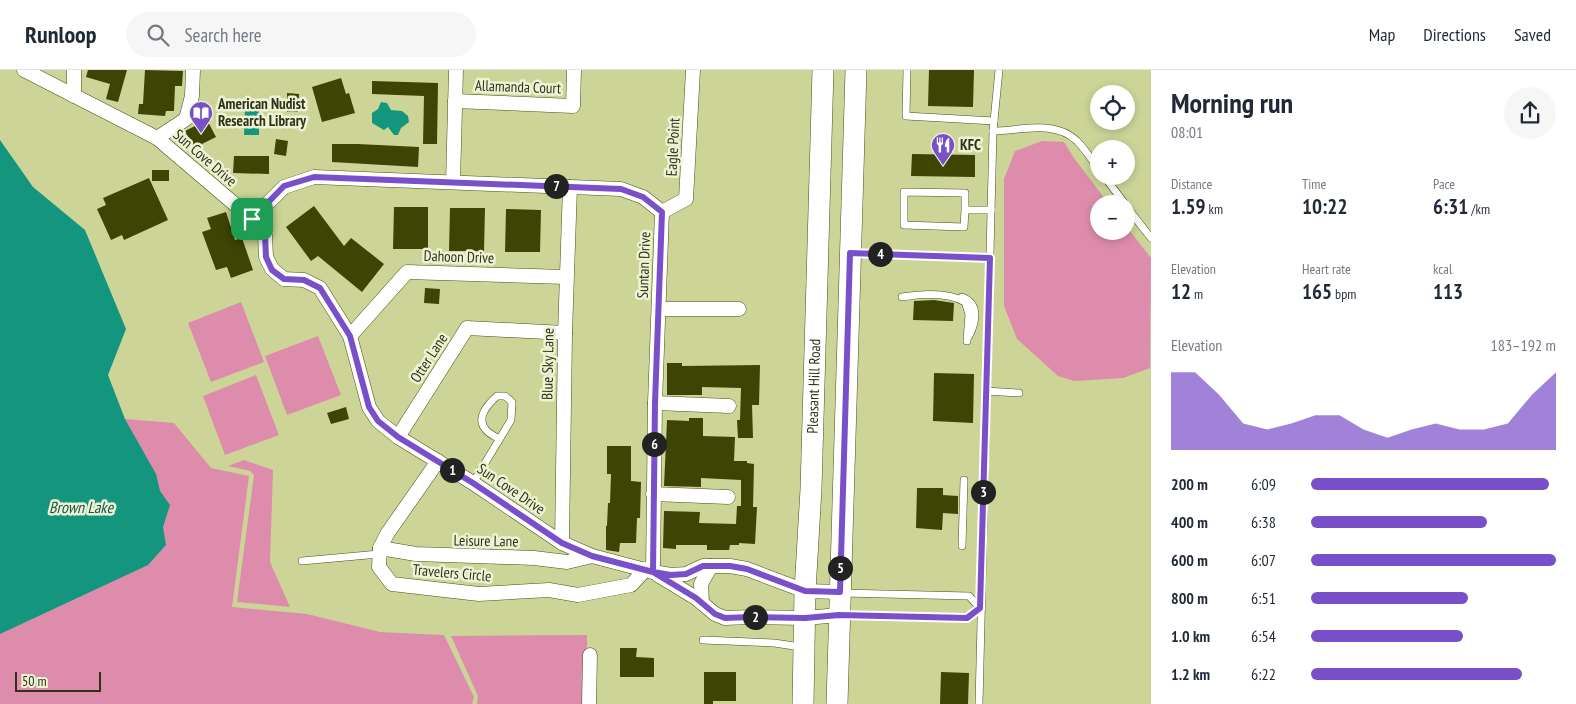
<!DOCTYPE html>
<meta charset="utf-8">
<style>
body{margin:0;font-family:"PT Sans Narrow",sans-serif;background:#f6f6f7;color:#1f2937;height:100vh;display:flex;flex-direction:column;font-size:19px;white-space:nowrap}
*{box-sizing:border-box;margin:0}
p{font-size:16px;color:#747a83}
.icon{flex:none;width:28px;height:28px;fill:none;stroke:currentColor;stroke-width:2;stroke-linecap:round;stroke-linejoin:round}
.map{position:relative;flex:1;overflow:hidden}
.side{display:flex;flex-direction:column;background:#fff;width:425px}
.side>*{flex:none}
.controls{position:absolute;left:1090px;top:15px;display:grid;gap:10px}
.controls a{display:grid;place-items:center;width:45px;height:45px;border-radius:50%;background:#fff;box-shadow:0 2px 8px #0003;font-size:25px}
.scale{position:absolute;left:15px;bottom:12px;width:86px;box-sizing:border-box;padding-left:5px;border:2px solid #2f3319;border-top:0;font-size:14px;line-height:18px;white-space:nowrap;color:#2f3319;-webkit-text-stroke:4px #edf3d4;paint-order:stroke}
.pin{position:absolute;display:grid;place-items:center;width:42px;height:42px;color:#fff;margin:-21px;border-radius:10px;box-shadow:0 2px 8px #0006}
.km{position:absolute;width:25px;height:25px;margin:-12px;border-radius:50%;background:#222;color:#fff;font-size:14px;line-height:25px;text-align:center}
.round{display:grid;place-items:center;flex:none;width:52px;height:52px;border-radius:26px;background:#f6f6f7}
.overview{display:flex;align-items:center;justify-content:space-between;height:85px;padding:0 20px}
h1{font-size:28px;font-weight:700;line-height:38px}
.figures{display:grid;grid-template-columns:repeat(3,1fr);gap:8px;height:85px;padding:5px 20px}
.figures div{display:grid;align-content:center}
.figures b{font-size:21px;font-weight:700}
.figures small{font-size:14px;font-weight:400}
.figures p{font-size:14px}
.chart{height:140px;padding:10px 20px}
.chart p{display:flex;justify-content:space-between}
.chart svg{width:100%;height:90px;margin-top:5px;fill:#7950c9;opacity:.7}
ul{padding:0 20px;list-style:none;font-size:16px}
li{display:grid;grid-template-columns:80px 60px 1fr;align-items:center;height:38px}
li i{height:12px;border-radius:6px;background:#7950c9}
header{display:flex;align-items:center;gap:30px;box-sizing:border-box;height:70px;padding:0 25px;background:#fff;border-bottom:1px solid #e0e1e3}
header strong{font-size:24px}
nav{display:flex;gap:28px;margin-inline-start:auto;font-size:18px}
.search{width:350px;height:45px;background:#f6f6f7;display:flex;align-items:center;gap:12px;box-sizing:border-box;padding:0 18px;border-radius:28px;color:#747a83;font-size:19px}
main{display:flex;flex:1;min-height:0}
.map>svg:first-child{display:block}
.green{fill:#dd8dab}
.water{fill:#14957d}
.building{fill:#3e4403}
.lines{fill:none;stroke-linecap:round;stroke-linejoin:round}
.lane-casing{stroke:#4a5113;stroke-width:8}
.street-casing{stroke:#4a5113;stroke-width:15}
.primary-casing{stroke:#4a5113;stroke-width:22}
.lane{stroke:#fff;stroke-width:7}
.street{stroke:#fff;stroke-width:14}
.primary{stroke:#fff;stroke-width:21}
.route-casing{stroke:#fff;stroke-width:10}
.route{stroke:#7950c9;stroke-width:6}
.labels{text-anchor:middle;stroke-width:5;stroke-linejoin:round;paint-order:stroke}
.street-label{font-size:15px;fill:#2f3319;stroke:#edf3d4}
.poi-label{font-size:15px;font-weight:bold;fill:#2f3319;stroke:#edf3d4;text-anchor:start}
.water-label{font-size:16px;font-style:italic;fill:#165547;stroke:#edf3d4}
</style>
<header>
<strong>Runloop</strong>
<div class="search"><svg class="icon" aria-label="search" viewBox="0 0 24 24"><circle cx="10" cy="10" r="6"/><path d="M15 15l6 6"/></svg>Search here</div>
<nav><a>Map</a><a>Directions</a><a>Saved</a></nav>
</header>
<main>
<div class="map">
<svg width="1151" height="634" viewBox="0 0 1151 634">
<rect width="100%" height="100%" fill="#ccd597"/>
<!-- green -->
<g class="green">
<polygon points="1042,71 1064,72 1074,88 1109,134 1099,134 1099,161 1126,161 1126,156 1151,188 1150,298 1123,308 1074,311 1058,306 1017,269 1004,236 1004,109 1015,81"/>
<polygon points="241,232 264,292 211,312 188,253"/>
<polygon points="318,266 341,325 287,345 265,286"/>
<polygon points="256,305 279,365 225,385 203,326"/>
<polygon points="125,349 174,353 211,398 249,406 232,537 307,544 380,562 444,565 474,627 472,634 0,634 0,461"/>
<polygon points="244,390 273,400 270,492 290,537 237,532 254,405 250,401 228,396"/>
<polygon points="587,565 587,579 585,579 583,634 477,634 478,626 451,566"/>
</g>
<!-- water -->
<g class="water">
<polygon points="381,32 387,33 391,40 402,41 408,46 409,52 401,58 398,65 394,65 388,57 384,60 372,53 372,43 378,39"/>
<polygon points="245,37 259,37 259,65 244,65"/>
<polygon points="0,70 33,117 85,160 126,259 108,305 125,349 156,404 160,421 170,435 163,457 166,475 148,495 0,564"/>
</g>
<!-- building -->
<g class="building">
<polygon points="88,0 127,0 118,32 106,29 110,14 86,7"/>
<polygon points="145,0 183,1 182,16 175,16 174,41 166,41 165,46 138,44 139,34 143,34"/>
<polygon points="929,0 974,0 973,37 928,36"/>
<polygon points="341,8 346,24 349,23 355,43 322,52 312,17"/>
<polygon points="372,11 438,13 437,74 423,74 424,26 372,24"/>
<polygon points="287,23 299,24 298,42 287,42"/>
<polygon points="207,50 216,67 194,78 185,61"/>
<polygon points="276,69 288,71 286,86 274,84"/>
<polygon points="332,74 358,74 419,77 418,97 332,92"/>
<polygon points="912,84 975,85 975,107 911,106"/>
<polygon points="234,86 269,86 269,104 233,103"/>
<rect x="152" y="100" width="17" height="11"/>
<polygon points="149,108 168,150 124,170 122,165 111,170 97,139 106,135 103,128"/>
<polygon points="314,136 344,176 351,168 384,194 362,222 318,186 311,191 286,157"/>
<polygon points="394,137 428,137 428,179 393,179"/>
<polygon points="450,138 485,138 484,181 449,181"/>
<polygon points="506,139 541,140 540,182 505,182"/>
<polygon points="226,142 235,170 242,168 253,200 231,208 227,197 216,200 202,162 211,159 207,148"/>
<polygon points="425,218 440,219 439,234 424,233"/>
<polygon points="934,230 954,233 953,251 913,250 914,231"/>
<polygon points="667,293 682,293 682,296 760,295 759,335 752,335 753,368 738,368 737,350 740,350 741,318 702,317 702,325 667,325"/>
<polygon points="934,303 974,304 973,353 933,351"/>
<polygon points="346,337 349,349 331,354 327,343"/>
<polygon points="689,348 703,348 703,366 735,367 734,391 747,391 747,393 754,394 753,437 757,437 755,474 739,473 739,475 730,475 729,480 707,480 707,475 676,475 676,479 663,478 664,441 700,442 699,453 736,454 737,436 741,436 741,410 701,408 701,417 664,416 667,350 689,351"/>
<polygon points="607,376 631,376 631,411 641,412 640,448 637,448 636,473 620,473 619,482 606,480 606,456 607,456 608,433 610,433 611,404 607,404"/>
<polygon points="917,418 943,418 943,425 958,426 958,444 943,443 942,460 916,458"/>
<polygon points="620,578 637,578 636,587 654,588 654,607 620,607"/>
<polygon points="704,602 736,602 736,631 713,631 713,634 704,634"/>
<polygon points="941,602 969,603 968,634 940,634"/>
</g>
<g class="lines">
<!-- lane casing -->
<g class="lane-casing">
<g id="lane">
<polyline points="907,0 906,46 994,51"/>
<path d="M993,61C1021,61 1054,49 1077,71C1085,79 1092,90 1099,100"/>
<polyline points="1104,106 1125,134"/>
<polyline points="1126,136 1151,168"/>
<polyline points="965,140 965,123 904,122 904,155 964,157 965,140 991,140"/>
<polyline points="853,183 990,188"/>
<path d="M902,227C921,224 948,222 965,232L969,244L967,271"/>
<path d="M962,227C980,234 976,252 969,266"/>
<polyline points="986,321 1019,323"/>
<path d="M473,413L511,350L512,332L505,326H497C488,334 475,348 486,360C489,364 495,366 499,369"/>
<polyline points="962,476 964,410"/>
<polyline points="302,491 379,484"/>
<polyline points="842,523 969,526 980,538 967,548 843,545"/>
<polyline points="703,570 774,573 801,577"/>
<polyline points="979,634 993,61 999,0"/>
</g>
</g>
<!-- street casing -->
<g class="street-casing">
<g id="street">
<polyline points="24,0 157,68 252,149 265,165 266,187 272,199 284,209 304,210 320,218 350,266 369,337 378,351 398,367 473,413 562,473 592,486 653,502 671,505 686,504 703,496 730,496 747,499 805,521 840,522"/>
<polyline points="74,26 74,0"/>
<polyline points="455,31 573,36 574,0"/>
<polyline points="157,68 186,49 192,26 193,0"/>
<polyline points="453,112 456,0"/>
<polyline points="662,142 686,129 693,0"/>
<polyline points="252,149 284,117 314,107 621,119 643,127 662,142"/>
<polyline points="659,239 739,239"/>
<polyline points="350,266 407,202 566,207"/>
<polyline points="655,333 729,336"/>
<polyline points="398,367 467,258 565,263"/>
<polyline points="438,391 387,464 380,478 379,497 392,514 479,524 549,520 578,525 631,515 646,499"/>
<polyline points="653,424 728,427"/>
<polyline points="562,473 565,263 570,117"/>
<polyline points="380,478 416,484 534,488 567,492 592,486"/>
<polyline points="653,502 655,333 662,142"/>
<polyline points="658,505 696,528 715,544 725,548 751,547 805,548 839,545"/>
<polyline points="702,533 701,514 711,496"/>
<polyline points="589,634 590,585"/>
</g>
</g>
<!-- primary casing -->
<g class="primary-casing">
<g id="primary">
<path id="s1" d="M803,634L805,521L811,419L823,0"/>
<polyline points="837,634 856,0"/>
</g>
</g>
<!-- lane -->
<use href="#lane" class="lane"/>
<!-- street -->
<use href="#street" class="street"/>
<!-- primary -->
<use href="#primary" class="primary"/>
</g>
<g class="lines">
<!-- route casing -->
<g class="route-casing">
<polyline id="route" points="252,149 265,165 266,187 272,200 284,209 304,210 320,218 350,266 369,337 378,351 398,367 473,413 562,473 592,486 653,502 696,528 715,544 725,548 751,547 805,548 839,545 967,548 980,538 990,188 850,183 840,522 805,521 747,499 730,496 703,496 686,504 671,505 653,502 655,333 662,142 643,127 621,119 314,107 284,116 252,149"/>
</g>
<!-- route -->
<use href="#route" class="route"/>
</g>
<!-- icons -->
<defs>
<g id="library-pin" transform="scale(1.25)"><path d="M0 17L-7.5 6A9.5 9.5 0 1 1 7.5 6Z" fill="#7950c9" stroke="#edf3d4"/><path d="M-6-4Q-3-5.5-.7-3.5V5Q-3 3-6 4ZM6-4Q3-5.5 .7-3.5V5Q3 3 6 4Z" fill="#fff"/></g>
<g id="restaurant-pin" transform="scale(1.25)"><path d="M0 17L-7.5 6A9.5 9.5 0 1 1 7.5 6Z" fill="#7950c9" stroke="#edf3d4"/><path d="M-5-6h1v4h1v-4h1v4h1v-4h1v5L-1.5 .5V6h-2V.5L-5-1ZM5-6V6H3V1.5H1.5Q1.5-4 5-6Z" fill="#fff"/></g>
</defs>
<g fill-rule="evenodd">
<use href="#library-pin" x="201" y="43"/>
<use href="#restaurant-pin" x="943" y="75"/>
</g>
<g class="labels">
<!-- street labels -->
<g class="street-label">
<text transform="translate(518 17) rotate(2)" y="5">Allamanda Court</text>
<text transform="translate(673 77) rotate(-87)" y="5">Eagle Point</text>
<text transform="translate(205 88) rotate(41)" y="5">Sun Cove Drive</text>
<text transform="translate(459 187) rotate(2)" y="5">Dahoon Drive</text>
<text transform="translate(644 195) rotate(-88)" y="5">Suntan Drive</text>
<text transform="translate(429 288) rotate(-57)" y="5">Otter Lane</text>
<text transform="translate(548 294) rotate(-89)" y="5">Blue Sky Lane</text>
<text dy="5" stroke="none"><textPath href="#s1" startOffset="318">Pleasant Hill Road</textPath></text>
<text transform="translate(511 419) rotate(34)" y="5">Sun Cove Drive</text>
<text transform="translate(486 471) rotate(1)" y="5">Leisure Lane</text>
<text transform="translate(452 503) rotate(5)" y="5">Travelers Circle</text>
</g>
<!-- poi labels -->
<g class="poi-label">
<text x="218" y="39">American Nudist<tspan x="218" dy="17">Research Library</tspan></text>
<text x="960" y="80">KFC</text>
</g>
<!-- water labels -->
<g class="water-label">
<text x="81" y="443">Brown Lake</text>
</g>
</g>
</svg>
<div class="controls">
<a><svg class="icon" aria-label="locate" viewBox="0 0 24 24"><circle cx="12" cy="12" r="6"/><path d="M12 2v4M12 18v4M2 12h4M18 12h4"/></svg></a>
<a>+</a>
<a>−</a>
</div>
<div class="scale">50 m</div>
<div class="pin" style="left:252px;top:149px;background:#1e9e55"><svg class="icon" aria-label="arrive" viewBox="0 0 24 24"><path d="M6 21V4h12l-3 4 3 4H6"/></svg></div>
<b class="km" style="left:452px;top:400px">1</b>
<b class="km" style="left:755px;top:547px">2</b>
<b class="km" style="left:983px;top:422px">3</b>
<b class="km" style="left:880px;top:184px">4</b>
<b class="km" style="left:840px;top:498px">5</b>
<b class="km" style="left:654px;top:374px">6</b>
<b class="km" style="left:556px;top:116px">7</b>
</div>
<section class="side">
<div class="overview"><div><h1>Morning run</h1><p>08:01</p></div><a class="round"><svg class="icon" aria-label="share" viewBox="0 0 24 24"><path d="M12 15V3M7 8l5-5 5 5M5 13v7h14v-7"/></svg></a></div>
<div class="figures">
<div><p>Distance</p><b>1.59<small> km</small></b></div>
<div><p>Time</p><b>10:22</b></div>
<div><p>Pace</p><b>6:31<small> /km</small></b></div>
</div>
<div class="figures">
<div><p>Elevation</p><b>12<small> m</small></b></div>
<div><p>Heart rate</p><b>165<small> bpm</small></b></div>
<div><p>kcal</p><b>113</b></div>
</div>
<div class="chart"><p><span>Elevation</span>183–192 m</p>
<svg viewBox="0 0 160 44" preserveAspectRatio="none"><path d="M0 44V6L10 6L20 17L30 31L40 34L50 31L60 27L70 27L80 34L90 38L100 34L110 31L120 34L130 34L140 31L150 17L160 6V44z"/></svg>
</div>
<ul>
<li><b>200 m</b>6:09<i style="width:97%"></i></li>
<li><b>400 m</b>6:38<i style="width:72%"></i></li>
<li><b>600 m</b>6:07<i style="width:100%"></i></li>
<li><b>800 m</b>6:51<i style="width:64%"></i></li>
<li><b>1.0 km</b>6:54<i style="width:62%"></i></li>
<li><b>1.2 km</b>6:22<i style="width:86%"></i></li>
</ul>
</section>
</main>
